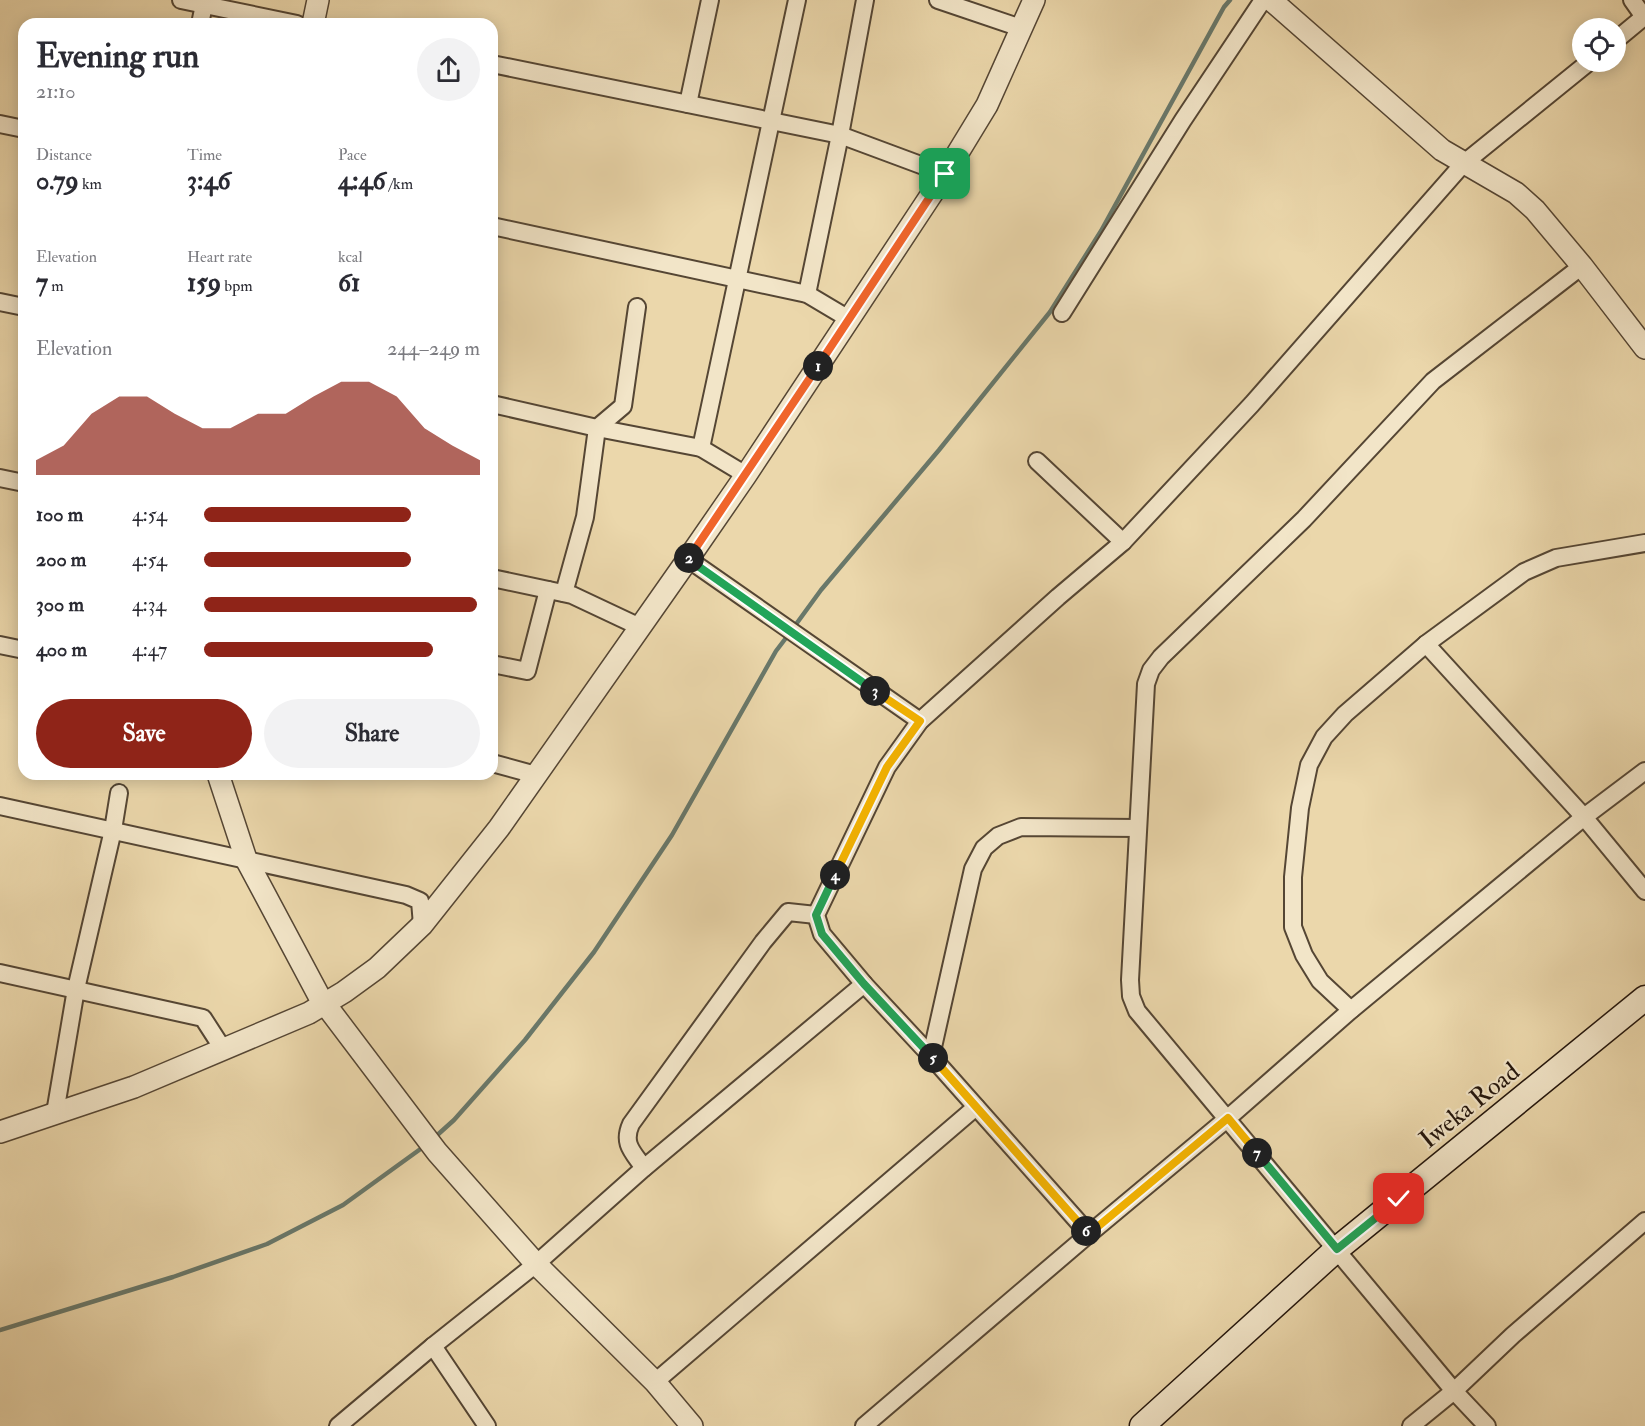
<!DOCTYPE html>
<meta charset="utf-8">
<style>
body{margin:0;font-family:"IM FELL Double Pica",serif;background:#f2f2f3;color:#2b2b33;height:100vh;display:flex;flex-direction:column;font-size:22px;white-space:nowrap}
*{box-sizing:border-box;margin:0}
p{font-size:20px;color:#7c7c81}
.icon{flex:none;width:33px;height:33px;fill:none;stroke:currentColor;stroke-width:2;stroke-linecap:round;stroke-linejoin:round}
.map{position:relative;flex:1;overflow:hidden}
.drawer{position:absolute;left:18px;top:18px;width:480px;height:762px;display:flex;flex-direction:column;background:#fff;border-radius:18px;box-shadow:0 3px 15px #0003}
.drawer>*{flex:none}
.buttons{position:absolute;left:1572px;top:18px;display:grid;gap:12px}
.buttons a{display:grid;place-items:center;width:54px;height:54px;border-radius:50%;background:#fff;box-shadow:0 3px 15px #0003;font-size:30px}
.pin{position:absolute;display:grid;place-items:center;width:51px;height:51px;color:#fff;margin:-26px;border-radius:12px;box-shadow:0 3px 9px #0006}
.km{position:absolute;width:30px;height:30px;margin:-15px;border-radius:50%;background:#222;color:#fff;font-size:16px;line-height:30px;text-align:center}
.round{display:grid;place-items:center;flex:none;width:63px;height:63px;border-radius:32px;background:#f2f2f3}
.headline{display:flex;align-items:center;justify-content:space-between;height:102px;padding:0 18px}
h1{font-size:33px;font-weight:700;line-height:45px}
.stats{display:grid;grid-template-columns:repeat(3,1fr);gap:9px;height:102px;padding:6px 18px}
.stats div{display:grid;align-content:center}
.stats b{font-size:26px;font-weight:700}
.stats small{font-size:16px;font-weight:400}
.stats p{font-size:16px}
.chart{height:168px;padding:12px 18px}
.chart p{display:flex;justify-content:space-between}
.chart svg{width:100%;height:108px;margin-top:6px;fill:#8f2418;opacity:.7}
.action{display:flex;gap:12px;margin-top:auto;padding:12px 18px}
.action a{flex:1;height:69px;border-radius:36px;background:#8f2418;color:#fff;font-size:24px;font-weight:700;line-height:69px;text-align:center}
.action a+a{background:#f2f2f3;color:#2b2b33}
ul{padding:0 18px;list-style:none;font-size:20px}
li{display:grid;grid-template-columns:96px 72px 1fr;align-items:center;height:45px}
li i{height:15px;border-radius:8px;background:#8f2418}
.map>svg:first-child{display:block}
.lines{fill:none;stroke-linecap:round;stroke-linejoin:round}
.stream{stroke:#69786a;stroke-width:4.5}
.minor-casing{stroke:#554634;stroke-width:20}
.tertiary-casing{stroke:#554634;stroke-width:24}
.secondary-casing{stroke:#23150c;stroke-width:27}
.minor{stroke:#f2e5c8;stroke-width:16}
.tertiary{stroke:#f2e5c8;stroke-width:21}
.secondary{stroke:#f2e5c8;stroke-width:24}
.split-1-casing{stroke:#fff;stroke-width:12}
.split-2-casing{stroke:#fff;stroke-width:12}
.split-3-casing{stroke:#fff;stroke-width:12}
.split-4-casing{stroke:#fff;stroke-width:12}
.split-5-casing{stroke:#fff;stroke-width:12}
.split-6-casing{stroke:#fff;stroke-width:12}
.split-7-casing{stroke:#fff;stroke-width:12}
.split-8-casing{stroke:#fff;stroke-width:12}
.split-1{stroke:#f0652b;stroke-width:8}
.split-2{stroke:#f0652b;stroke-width:8}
.split-3{stroke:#22a559;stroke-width:8}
.split-4{stroke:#f5b400;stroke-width:8}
.split-5{stroke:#22a559;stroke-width:8}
.split-6{stroke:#f5b400;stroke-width:8}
.split-7{stroke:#f5b400;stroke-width:8}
.split-8{stroke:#22a559;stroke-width:8}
.labels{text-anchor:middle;stroke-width:4.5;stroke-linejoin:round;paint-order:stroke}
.street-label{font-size:26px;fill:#23150c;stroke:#f2e5c8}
</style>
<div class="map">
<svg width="1645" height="1426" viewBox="0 0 1645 1426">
<rect width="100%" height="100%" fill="#ebd7ab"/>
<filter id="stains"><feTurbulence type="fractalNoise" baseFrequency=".00333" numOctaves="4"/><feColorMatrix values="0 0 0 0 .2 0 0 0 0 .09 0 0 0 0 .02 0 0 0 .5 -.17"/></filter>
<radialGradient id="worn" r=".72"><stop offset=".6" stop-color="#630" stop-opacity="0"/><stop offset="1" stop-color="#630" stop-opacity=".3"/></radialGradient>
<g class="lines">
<!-- stream -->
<g class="stream">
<polyline points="794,627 821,590 939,450 1050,312 1101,231 1224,7 1230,0"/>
<polyline points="434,1138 454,1120 525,1040 594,952 672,835 776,651 789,634"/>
<polyline points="0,1330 173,1277 267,1244 343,1205 426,1145"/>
</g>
<!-- minor casing -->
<g class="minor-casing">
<g id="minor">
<polyline points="181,0 297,24"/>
<polyline points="938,0 1021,28"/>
<polyline points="1632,0 1644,17"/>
<polyline points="200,24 205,0"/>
<polyline points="1616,40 1645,16"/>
<polyline points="492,64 840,135 945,174"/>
<polyline points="688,104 710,0"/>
<polyline points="0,124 24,129"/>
<polyline points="492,226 807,294 849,319"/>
<polyline points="807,294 840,135 865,0"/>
<polyline points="0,302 24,307"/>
<polyline points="1062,313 1183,120 1263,0"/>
<polyline points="492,404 597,428 701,448 746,475"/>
<polyline points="701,448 797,0"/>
<polyline points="1037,461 1123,542"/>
<polyline points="0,478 24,483"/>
<polyline points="688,559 920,721"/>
<polyline points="492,578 572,595 640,627"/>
<polyline points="564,593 585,517 597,428 623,406 637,307"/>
<polyline points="1426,644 1584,817 1645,891"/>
<polyline points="0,645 24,650"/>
<polyline points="492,664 527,671 548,590"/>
<polyline points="492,763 536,775"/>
<polyline points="0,806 406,895 420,901 422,925"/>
<polyline points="0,973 203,1018 223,1049"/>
<polyline points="1351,1010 1320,981 1304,955 1293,927 1293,877 1300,808 1309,765 1324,737 1345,714 1426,644 1524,572 1556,558 1645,543"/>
<polyline points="931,1056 973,869 984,848 998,836 1021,827 1138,828"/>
<polyline points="55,1113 76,989 113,830 119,793"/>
<path d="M644,1168C633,1152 622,1144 631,1124L763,942L788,912L816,915"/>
<polyline points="1089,1234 931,1056 864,984 822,934 816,915 887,767 920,721 1058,597 1123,542 1252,404 1463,164 1589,62"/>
<polyline points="433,1346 487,1426"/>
<polyline points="655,1382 976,1107"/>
<polyline points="338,1426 433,1346 536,1264 644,1168 864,984"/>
<polyline points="864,1426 1089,1234 1228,1118 1351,1010 1584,817 1645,771"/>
<polyline points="1411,1426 1454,1391 1513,1335 1645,1221"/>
<polyline points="1487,1426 1454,1391 1137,1011 1131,996 1130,980 1146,684 1151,670 1161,657 1304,519 1433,381 1582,266"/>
</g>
</g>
<!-- tertiary casing -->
<g class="tertiary-casing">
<g id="tertiary">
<polyline points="1271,0 1442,150 1516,193 1535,210 1582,266 1645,348"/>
<polyline points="313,24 318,0"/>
<polyline points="218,774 246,859 319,996 437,1152 536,1264 655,1382 692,1426"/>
<polyline points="0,1132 134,1087 309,1013 344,992 377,968 422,925 499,828 688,559 746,475 945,174 987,105 1034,0"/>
</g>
</g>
<!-- secondary casing -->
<g class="secondary-casing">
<polyline id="secondary" points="1142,1426 1337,1249 1645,998"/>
</g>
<!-- minor -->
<use href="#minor" class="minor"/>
<!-- tertiary -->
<use href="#tertiary" class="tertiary"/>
<!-- secondary -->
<use href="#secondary" class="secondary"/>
</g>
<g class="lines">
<!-- split-1 casing -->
<g class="split-1-casing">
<polyline id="split-1" points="818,366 945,174"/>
</g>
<!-- split-2 casing -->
<g class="split-2-casing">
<polyline id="split-2" points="689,558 818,366"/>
</g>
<!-- split-3 casing -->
<g class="split-3-casing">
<polyline id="split-3" points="689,558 688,559 875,691"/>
</g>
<!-- split-4 casing -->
<g class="split-4-casing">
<polyline id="split-4" points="835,875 887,767 920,721 875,691"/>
</g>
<!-- split-5 casing -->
<g class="split-5-casing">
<polyline id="split-5" points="835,875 816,915 822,934 864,984 933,1058"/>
</g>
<!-- split-6 casing -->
<g class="split-6-casing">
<polyline id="split-6" points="933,1058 1086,1231"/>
</g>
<!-- split-7 casing -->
<g class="split-7-casing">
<polyline id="split-7" points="1086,1231 1089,1234 1228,1118 1257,1153"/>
</g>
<!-- split-8 casing -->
<g class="split-8-casing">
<polyline id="split-8" points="1257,1153 1337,1249 1399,1199"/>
</g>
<!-- split-1 -->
<use href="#split-1" class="split-1"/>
<!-- split-2 -->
<use href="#split-2" class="split-2"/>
<!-- split-3 -->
<use href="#split-3" class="split-3"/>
<!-- split-4 -->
<use href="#split-4" class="split-4"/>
<!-- split-5 -->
<use href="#split-5" class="split-5"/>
<!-- split-6 -->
<use href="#split-6" class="split-6"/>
<!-- split-7 -->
<use href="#split-7" class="split-7"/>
<!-- split-8 -->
<use href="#split-8" class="split-8"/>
</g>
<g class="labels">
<!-- street labels -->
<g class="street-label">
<text transform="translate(1469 1105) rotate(-39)" y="9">Iweka Road</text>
</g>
</g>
<rect width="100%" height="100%" filter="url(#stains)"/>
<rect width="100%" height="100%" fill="url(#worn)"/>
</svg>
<div class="buttons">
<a><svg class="icon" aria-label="locate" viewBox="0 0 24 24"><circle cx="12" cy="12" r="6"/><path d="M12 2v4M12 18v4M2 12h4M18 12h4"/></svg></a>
</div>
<div class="pin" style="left:945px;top:174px;background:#1e9e55"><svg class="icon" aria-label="arrive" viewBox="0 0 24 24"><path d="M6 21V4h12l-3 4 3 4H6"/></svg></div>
<div class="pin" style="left:1399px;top:1199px;background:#d93025"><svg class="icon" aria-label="check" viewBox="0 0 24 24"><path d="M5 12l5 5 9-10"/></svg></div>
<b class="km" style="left:818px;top:366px">1</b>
<b class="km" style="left:689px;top:558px">2</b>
<b class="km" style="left:875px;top:691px">3</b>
<b class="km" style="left:835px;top:875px">4</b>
<b class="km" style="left:933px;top:1058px">5</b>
<b class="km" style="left:1086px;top:1231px">6</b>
<b class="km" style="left:1257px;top:1153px">7</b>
<section class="drawer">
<div class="headline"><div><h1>Evening run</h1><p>21:10</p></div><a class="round"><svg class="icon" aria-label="share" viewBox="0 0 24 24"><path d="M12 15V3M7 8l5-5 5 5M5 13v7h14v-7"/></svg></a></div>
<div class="stats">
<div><p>Distance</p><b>0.79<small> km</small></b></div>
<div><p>Time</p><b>3:46</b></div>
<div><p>Pace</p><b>4:46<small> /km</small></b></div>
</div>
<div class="stats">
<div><p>Elevation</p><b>7<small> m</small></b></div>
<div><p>Heart rate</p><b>159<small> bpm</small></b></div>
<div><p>kcal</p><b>61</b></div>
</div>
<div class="chart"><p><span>Elevation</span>244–249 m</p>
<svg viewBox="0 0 160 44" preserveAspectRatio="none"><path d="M0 44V38L10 32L20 19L30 12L40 12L50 19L60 25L70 25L80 19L90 19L100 12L110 6L120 6L130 12L140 25L150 32L160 38V44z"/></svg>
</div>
<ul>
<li><b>100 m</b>4:54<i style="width:75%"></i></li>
<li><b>200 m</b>4:54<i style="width:75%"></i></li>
<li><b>300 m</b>4:34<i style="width:99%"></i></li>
<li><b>400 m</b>4:47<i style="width:83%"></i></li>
</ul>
<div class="action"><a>Save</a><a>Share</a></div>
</section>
</div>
